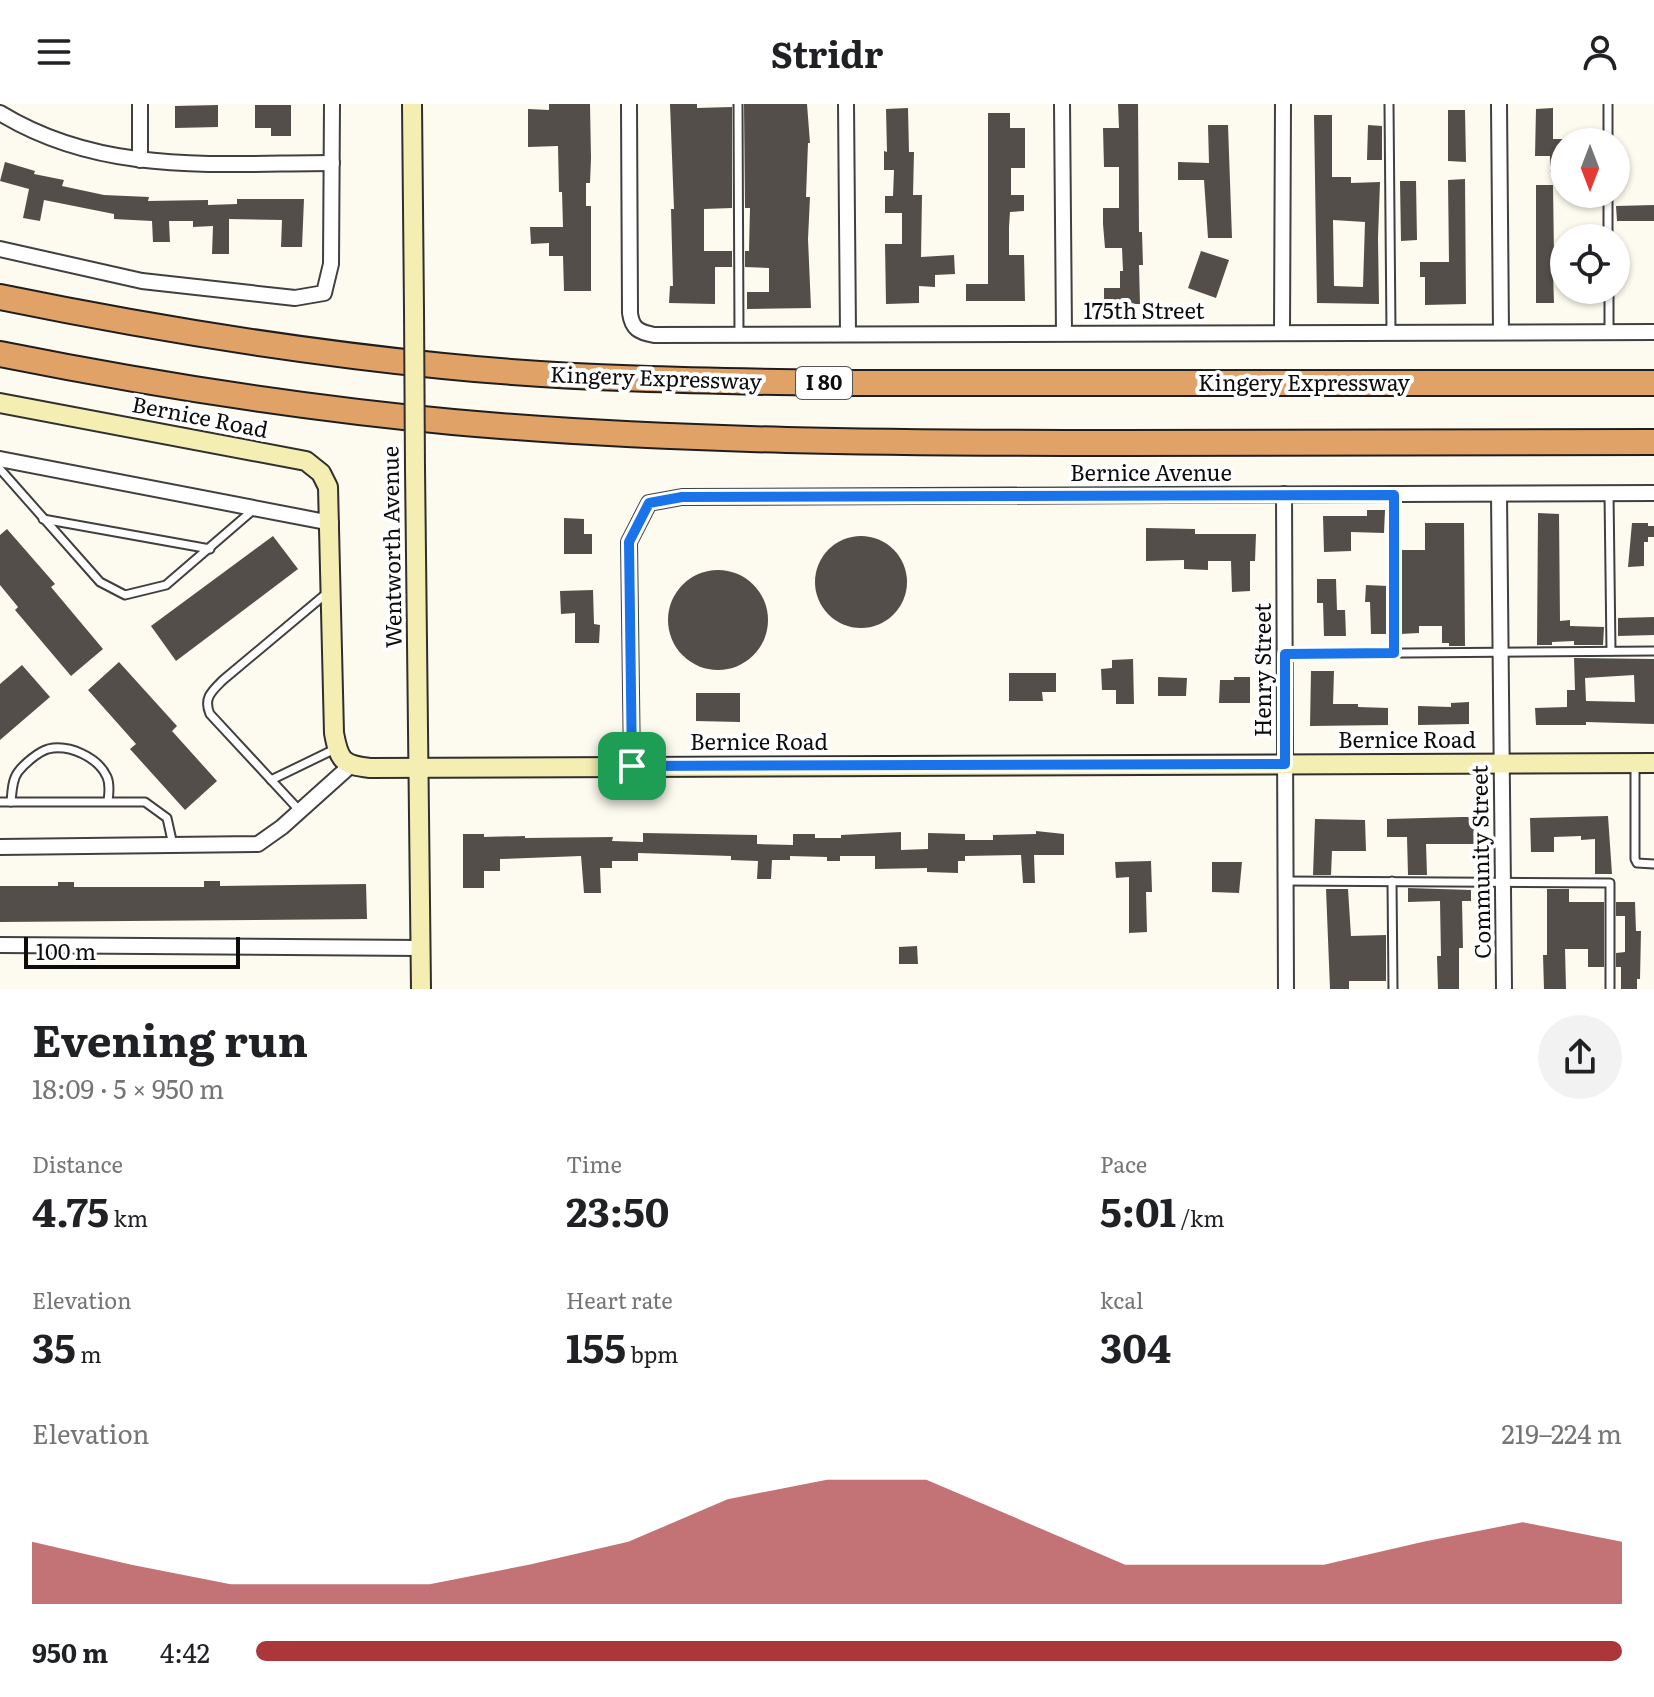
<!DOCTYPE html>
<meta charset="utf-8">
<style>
body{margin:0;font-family:Literata,serif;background:#f2f2f2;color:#202124;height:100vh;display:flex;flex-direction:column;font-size:30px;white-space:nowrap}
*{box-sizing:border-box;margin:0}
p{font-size:26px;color:#757577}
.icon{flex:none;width:44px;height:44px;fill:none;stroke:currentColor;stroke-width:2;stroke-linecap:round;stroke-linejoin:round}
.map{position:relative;height:885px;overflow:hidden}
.sheet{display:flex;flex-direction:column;background:#fff;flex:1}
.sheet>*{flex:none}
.needle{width:52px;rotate:180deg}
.controls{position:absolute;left:1550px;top:24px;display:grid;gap:16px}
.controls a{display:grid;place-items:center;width:80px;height:80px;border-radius:50%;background:#fff;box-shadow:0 2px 6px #0004;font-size:40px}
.scale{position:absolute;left:24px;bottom:20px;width:216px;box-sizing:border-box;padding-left:8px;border:4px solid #0d0d0d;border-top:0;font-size:22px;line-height:28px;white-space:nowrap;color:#0d0d0d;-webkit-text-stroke:6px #fff;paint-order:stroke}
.pin{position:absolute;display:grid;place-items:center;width:68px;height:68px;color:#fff;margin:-34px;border-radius:16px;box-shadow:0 4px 12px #0006}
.round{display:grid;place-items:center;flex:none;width:84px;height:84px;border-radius:42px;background:#f2f2f2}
.headline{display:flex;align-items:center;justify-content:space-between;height:136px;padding:0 32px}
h1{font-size:44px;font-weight:700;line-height:60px}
.figures{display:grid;grid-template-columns:repeat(3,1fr);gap:12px;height:136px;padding:8px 32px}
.figures div{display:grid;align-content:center}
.figures b{font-size:40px;font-weight:700}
.figures small{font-size:22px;font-weight:400}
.figures p{font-size:22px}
.chart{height:224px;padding:16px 32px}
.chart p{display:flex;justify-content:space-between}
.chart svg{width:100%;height:144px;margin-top:8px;fill:#ab373b;opacity:.7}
ul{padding:0 32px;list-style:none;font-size:26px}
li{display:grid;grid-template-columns:128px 96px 1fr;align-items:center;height:60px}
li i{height:20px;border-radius:10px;background:#ab373b}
header{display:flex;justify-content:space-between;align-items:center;height:104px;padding:0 32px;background:#fff;font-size:36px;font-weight:700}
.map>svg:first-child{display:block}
.building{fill:#544e4b;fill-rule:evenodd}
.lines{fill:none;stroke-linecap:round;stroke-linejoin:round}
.lane-casing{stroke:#404040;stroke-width:11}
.street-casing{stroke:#404040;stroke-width:18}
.secondary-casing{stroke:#2f2f2f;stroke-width:22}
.highway-casing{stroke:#1e1e1e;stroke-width:28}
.lane{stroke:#fff;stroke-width:7}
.street{stroke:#fff;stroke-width:14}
.secondary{stroke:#f5eeb2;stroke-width:18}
.highway{stroke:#e1a268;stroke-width:24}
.secondary-bridge-casing{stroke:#2f2f2f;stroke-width:22;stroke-linecap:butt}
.secondary-bridge{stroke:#f5eeb2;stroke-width:18}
.route-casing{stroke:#fff;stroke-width:16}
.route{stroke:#1a73e8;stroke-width:10}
.labels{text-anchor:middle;stroke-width:8;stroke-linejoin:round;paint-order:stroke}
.shield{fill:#fff;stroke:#565656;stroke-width:2}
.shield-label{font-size:20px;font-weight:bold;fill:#0d0d0d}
.street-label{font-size:22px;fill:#0d0d0d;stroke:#fff}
</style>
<header><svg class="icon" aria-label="menu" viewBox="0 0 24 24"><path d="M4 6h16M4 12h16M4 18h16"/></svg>Stridr<svg class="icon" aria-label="person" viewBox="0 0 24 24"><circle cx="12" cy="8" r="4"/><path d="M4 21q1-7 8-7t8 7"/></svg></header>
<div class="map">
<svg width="1654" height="885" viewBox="0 0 1654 885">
<rect width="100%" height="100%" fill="#fdfaef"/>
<!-- building -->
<g class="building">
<polygon points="549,0 590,0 591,54 590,79 586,79 586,102 591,102 591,187 564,187 563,152 549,152 549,139 531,140 530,123 563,123 562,88 559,88 558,42 528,43 528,5 549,6"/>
<polygon points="670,0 697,0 697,4 732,3 732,104 704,105 704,147 732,147 732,163 715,163 715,200 669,199 670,182 673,182 671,105 674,105"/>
<polygon points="744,0 807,0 810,39 808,39 806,93 810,93 808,135 811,204 747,205 747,188 769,188 769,164 745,163 745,147 749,147 750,104 745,104"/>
<polygon points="1118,0 1138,0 1139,128 1142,128 1143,161 1139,161 1140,200 1104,200 1104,184 1120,184 1120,167 1123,167 1122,144 1105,144 1103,120 1103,104 1119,104 1119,63 1104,63 1103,24 1119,24"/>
<polygon points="218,1 218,23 175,24 175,2"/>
<polygon points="255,1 291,1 291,32 271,32 271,24 255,24"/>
<polygon points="908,4 909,48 914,48 913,91 922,91 921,153 954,151 955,170 935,171 935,183 919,182 919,199 886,200 885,140 902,140 902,109 885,109 885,92 893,92 894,66 884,66 884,47 887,48 886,5"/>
<polygon points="1553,4 1553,35 1564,35 1564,67 1550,68 1550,52 1535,52 1536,5"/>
<polygon points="1448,6 1465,6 1466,58 1448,57"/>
<polygon points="988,9 1010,9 1010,24 1025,24 1025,64 1011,64 1011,91 1024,91 1024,107 1010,108 1009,123 1009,151 1024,151 1025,197 966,197 966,180 988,180"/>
<path d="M1314,11H1332V73H1351V79L1380,78L1378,134L1379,200L1317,199ZM1333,116L1365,118L1363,183L1334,182Z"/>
<polygon points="1208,21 1228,21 1232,134 1208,134 1204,76 1178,76 1178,58 1209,59"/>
<polygon points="1368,21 1382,22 1382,56 1367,56"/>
<polygon points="5,58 35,67 34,70 64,76 62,82 104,91 149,93 148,97 208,96 208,101 237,100 237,95 304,95 302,143 281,143 282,116 229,115 229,150 212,150 213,122 193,123 193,117 169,117 170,138 153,138 152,117 114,115 114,110 44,96 40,117 23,114 29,85 0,77"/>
<polygon points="1465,75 1466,200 1425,201 1425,173 1420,173 1420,158 1449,158 1448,76"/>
<polygon points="1400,77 1416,77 1417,136 1401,137"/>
<polygon points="1536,81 1553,81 1554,152 1564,152 1564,167 1553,168 1554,199 1536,199"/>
<polygon points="1654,101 1654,117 1617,117 1616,102"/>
<polygon points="1201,147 1229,156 1216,194 1188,184"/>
<polygon points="1367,406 1385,406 1384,429 1351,428 1351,447 1324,448 1323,412 1367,412"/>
<polygon points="1538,409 1559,410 1560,517 1570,516 1570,522 1604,523 1603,541 1574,541 1574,537 1552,538 1552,541 1537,541"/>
<polygon points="564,414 584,415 584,430 592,430 592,450 564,450"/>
<polygon points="1425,419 1464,419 1465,542 1449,542 1449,539 1442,539 1442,522 1419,522 1419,529 1400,530 1400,446 1425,446"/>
<polygon points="1632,419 1648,419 1648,422 1654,422 1654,433 1648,433 1648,438 1644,438 1644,462 1628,463"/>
<polygon points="1146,424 1195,425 1195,430 1256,430 1255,457 1250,457 1250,487 1232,488 1231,457 1208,457 1208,466 1184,465 1184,456 1146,457"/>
<polygon points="7,425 55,480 51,483 103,545 71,572 15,506 18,503 0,481 0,431"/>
<circle cx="861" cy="478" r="46"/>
<polygon points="273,432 298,465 176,557 151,522"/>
<circle cx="718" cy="516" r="50"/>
<polygon points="1317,475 1336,475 1337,506 1345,506 1346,532 1324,532 1323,499 1317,499"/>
<polygon points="1366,481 1388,482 1387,530 1371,530 1370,498 1365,498"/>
<polygon points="593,486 594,520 600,521 599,539 575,539 575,509 561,510 560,487"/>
<polygon points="1654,513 1654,531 1618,532 1618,514"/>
<path d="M1574,554L1654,555V620L1586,618V621H1536L1535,604L1567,603V586H1575ZM1634,571L1635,598L1586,597L1585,574Z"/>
<polygon points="1133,555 1134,600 1116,600 1116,586 1102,586 1101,565 1112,564 1112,556"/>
<polygon points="119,558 177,622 172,627 217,677 185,706 130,645 136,640 88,586"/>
<polygon points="22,561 50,593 0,636 0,580"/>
<polygon points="1311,567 1334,567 1333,600 1358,600 1358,603 1388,604 1388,621 1310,622"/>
<polygon points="1009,569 1056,569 1056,588 1042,588 1043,597 1009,597"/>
<polygon points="1158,573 1187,574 1186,592 1158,592"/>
<polygon points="1234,573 1250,573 1250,599 1219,599 1220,576 1234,576"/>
<polygon points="696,589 740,589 740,618 696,617"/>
<polygon points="1469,598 1469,620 1418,621 1418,602 1451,603 1451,599"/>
<polygon points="1608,712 1612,770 1595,770 1595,735 1581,736 1581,732 1554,733 1554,748 1531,748 1530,714"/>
<polygon points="1462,713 1480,713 1479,740 1426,740 1427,771 1408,771 1407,733 1387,733 1387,715"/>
<polygon points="1315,715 1365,716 1366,747 1332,747 1331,771 1313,771"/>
<polygon points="1036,727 1064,730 1064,751 1034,751 1035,779 1023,779 1021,751 965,752 965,757 958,757 958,769 927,768 927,764 875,765 875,752 840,752 840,757 827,757 827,753 790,752 790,756 772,756 771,775 757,775 758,757 731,756 731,752 638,749 638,757 612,757 612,764 600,764 601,789 584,789 581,752 500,755 500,767 484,767 484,784 463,784 463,730 484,730 484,733 525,732 525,734 613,733 612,737 643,738 643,729 757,731 757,740 793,741 793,730 815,730 815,734 841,734 841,731 901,728 901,746 928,745 928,729 965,730 965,736 993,736 993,731 1036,730"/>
<polygon points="1151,757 1152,788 1146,788 1147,828 1129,829 1129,773 1116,774 1115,758"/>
<polygon points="1212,758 1242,758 1239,789 1212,788"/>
<polygon points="204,777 220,777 220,782 366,780 367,815 0,818 0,782 58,782 58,778 74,778 74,783 204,783"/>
<polygon points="1408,784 1471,786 1471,797 1462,797 1463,844 1459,844 1459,885 1438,885 1437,852 1441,852 1440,797 1408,798"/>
<polygon points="1326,785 1348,785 1351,832 1386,831 1386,877 1349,877 1349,885 1330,885"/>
<polygon points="1547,785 1569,785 1569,798 1604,798 1604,863 1588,863 1588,845 1565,845 1566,885 1544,885 1543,851 1547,851"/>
<polygon points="1616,798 1635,798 1636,827 1641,827 1640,875 1637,875 1637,885 1621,885 1621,863 1616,863 1616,849 1625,848 1625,812 1616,812"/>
<polygon points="917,842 918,860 899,860 899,843"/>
</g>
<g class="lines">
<!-- lane casing -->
<g class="lane-casing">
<g id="lane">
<polyline points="738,0 739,230"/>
<polyline points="1389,0 1391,229"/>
<polyline points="1608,0 1608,38"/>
<polyline points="1608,90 1608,134"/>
<polyline points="1609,186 1609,228"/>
<polyline points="0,365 100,478 125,491 166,481 253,406"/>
<polyline points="1609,389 1611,547"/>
<polyline points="1394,391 1394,549"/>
<polyline points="43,415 210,445"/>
<polyline points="1285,550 1654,547"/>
<polyline points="1635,659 1635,755 1637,759 1654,760"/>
<polyline points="271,676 335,645"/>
<polyline points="0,698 145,698 167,714 173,741"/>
<path d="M11,698C12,688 12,676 18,668C24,660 38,648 48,645C69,640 98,653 107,673C110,680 109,690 108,697"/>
<path d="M299,706L210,610C203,594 212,587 223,576L327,489"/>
<polyline points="1286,777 1610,779 1610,885"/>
<polyline points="1392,777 1393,885"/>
</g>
</g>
<!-- street casing -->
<g class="street-casing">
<g id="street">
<polyline points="140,0 140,56"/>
<path d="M629,0L630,209C632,225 639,228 654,231L1654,228"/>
<polyline points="846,0 848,229"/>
<polyline points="1062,0 1064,229"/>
<polyline points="1499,0 1501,228"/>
<path d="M0,9C103,72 217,59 332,59"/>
<polyline points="0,145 142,177 295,194 324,189 331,160 332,0"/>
<polyline points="1282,229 1283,0"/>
<polyline points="0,355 331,419"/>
<polyline points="1284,390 1286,885"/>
<polyline points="1499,391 1504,885"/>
<polyline points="632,662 629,438 649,399 682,393 1654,389"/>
<polyline points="0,743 258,740 282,723 350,662"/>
<polyline points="0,841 421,844"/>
</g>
</g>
<!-- secondary casing -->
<g class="secondary-casing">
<g id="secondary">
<polyline points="412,0 414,206"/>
<path d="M0,299L306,357L321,369L328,383L334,629C339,656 342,661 370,664L1654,659"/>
<polyline points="415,364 421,885"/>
</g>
</g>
<!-- highway casing -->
<g class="highway-casing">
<g id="highway">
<path d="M0,193C146,223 294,247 443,262C571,275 701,277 830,279H1654"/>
<path d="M0,250C150,280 301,304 453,318C675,338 898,339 1120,339C1298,338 1476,338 1654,338"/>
</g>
</g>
<!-- lane -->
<use href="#lane" class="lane"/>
<!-- street -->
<use href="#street" class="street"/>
<!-- secondary -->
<use href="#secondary" class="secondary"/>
<!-- highway -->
<use href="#highway" class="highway"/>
<!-- secondary-bridge casing -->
<g class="secondary-bridge-casing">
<polyline id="secondary-bridge" points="414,206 415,364"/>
</g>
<!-- secondary-bridge -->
<use href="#secondary-bridge" class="secondary-bridge"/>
</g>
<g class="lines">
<!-- route casing -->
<g class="route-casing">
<polygon id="route" points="1394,391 1394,549 1285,550 1285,660 632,662 629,438 649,399 682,393"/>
</g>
<!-- route -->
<use href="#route" class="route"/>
</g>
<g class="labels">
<!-- shield labels -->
<rect class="shield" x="796" y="263" width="56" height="32" rx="6"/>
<g class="shield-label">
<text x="824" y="286">I 80</text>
</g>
<!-- street labels -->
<g class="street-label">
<text x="1144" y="215">175th Street</text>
<text transform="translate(656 274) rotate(2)" y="8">Kingery Expressway</text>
<text x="1304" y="287">Kingery Expressway</text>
<text transform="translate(200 313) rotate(11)" y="8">Bernice Road</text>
<text x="1151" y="377">Bernice Avenue</text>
<text transform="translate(392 443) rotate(-91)" y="8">Wentworth Avenue</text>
<text transform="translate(1263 566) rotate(-90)" y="8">Henry Street</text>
<text x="1407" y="644">Bernice Road</text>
<text x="759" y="646">Bernice Road</text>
<text transform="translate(1481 758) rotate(-91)" y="8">Community Street</text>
</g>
</g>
</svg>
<div class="controls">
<a><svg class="needle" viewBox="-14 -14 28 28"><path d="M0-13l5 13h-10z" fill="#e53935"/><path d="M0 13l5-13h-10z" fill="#757577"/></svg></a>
<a><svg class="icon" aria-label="locate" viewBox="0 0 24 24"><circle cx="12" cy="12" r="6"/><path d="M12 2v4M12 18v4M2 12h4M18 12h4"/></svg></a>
</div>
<div class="scale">100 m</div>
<div class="pin" style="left:632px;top:662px;background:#1e9e55"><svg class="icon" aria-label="arrive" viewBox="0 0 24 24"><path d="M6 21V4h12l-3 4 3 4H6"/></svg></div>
</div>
<section class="sheet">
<div class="headline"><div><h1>Evening run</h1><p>18:09 · 5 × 950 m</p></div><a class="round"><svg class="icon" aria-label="share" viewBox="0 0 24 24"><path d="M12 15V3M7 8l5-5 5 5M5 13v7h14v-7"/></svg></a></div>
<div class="figures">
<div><p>Distance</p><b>4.75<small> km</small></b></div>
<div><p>Time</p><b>23:50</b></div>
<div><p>Pace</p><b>5:01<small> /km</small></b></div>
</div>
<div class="figures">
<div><p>Elevation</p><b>35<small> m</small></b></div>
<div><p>Heart rate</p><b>155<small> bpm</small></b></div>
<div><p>kcal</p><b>304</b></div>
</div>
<div class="chart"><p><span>Elevation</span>219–224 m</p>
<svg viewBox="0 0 160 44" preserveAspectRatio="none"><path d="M0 44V25L10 32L20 38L30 38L40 38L50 32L60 25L70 12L80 6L90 6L100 19L110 32L120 32L130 32L140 25L150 19L160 25V44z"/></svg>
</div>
<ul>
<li><b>950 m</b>4:42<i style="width:100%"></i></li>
</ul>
</section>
